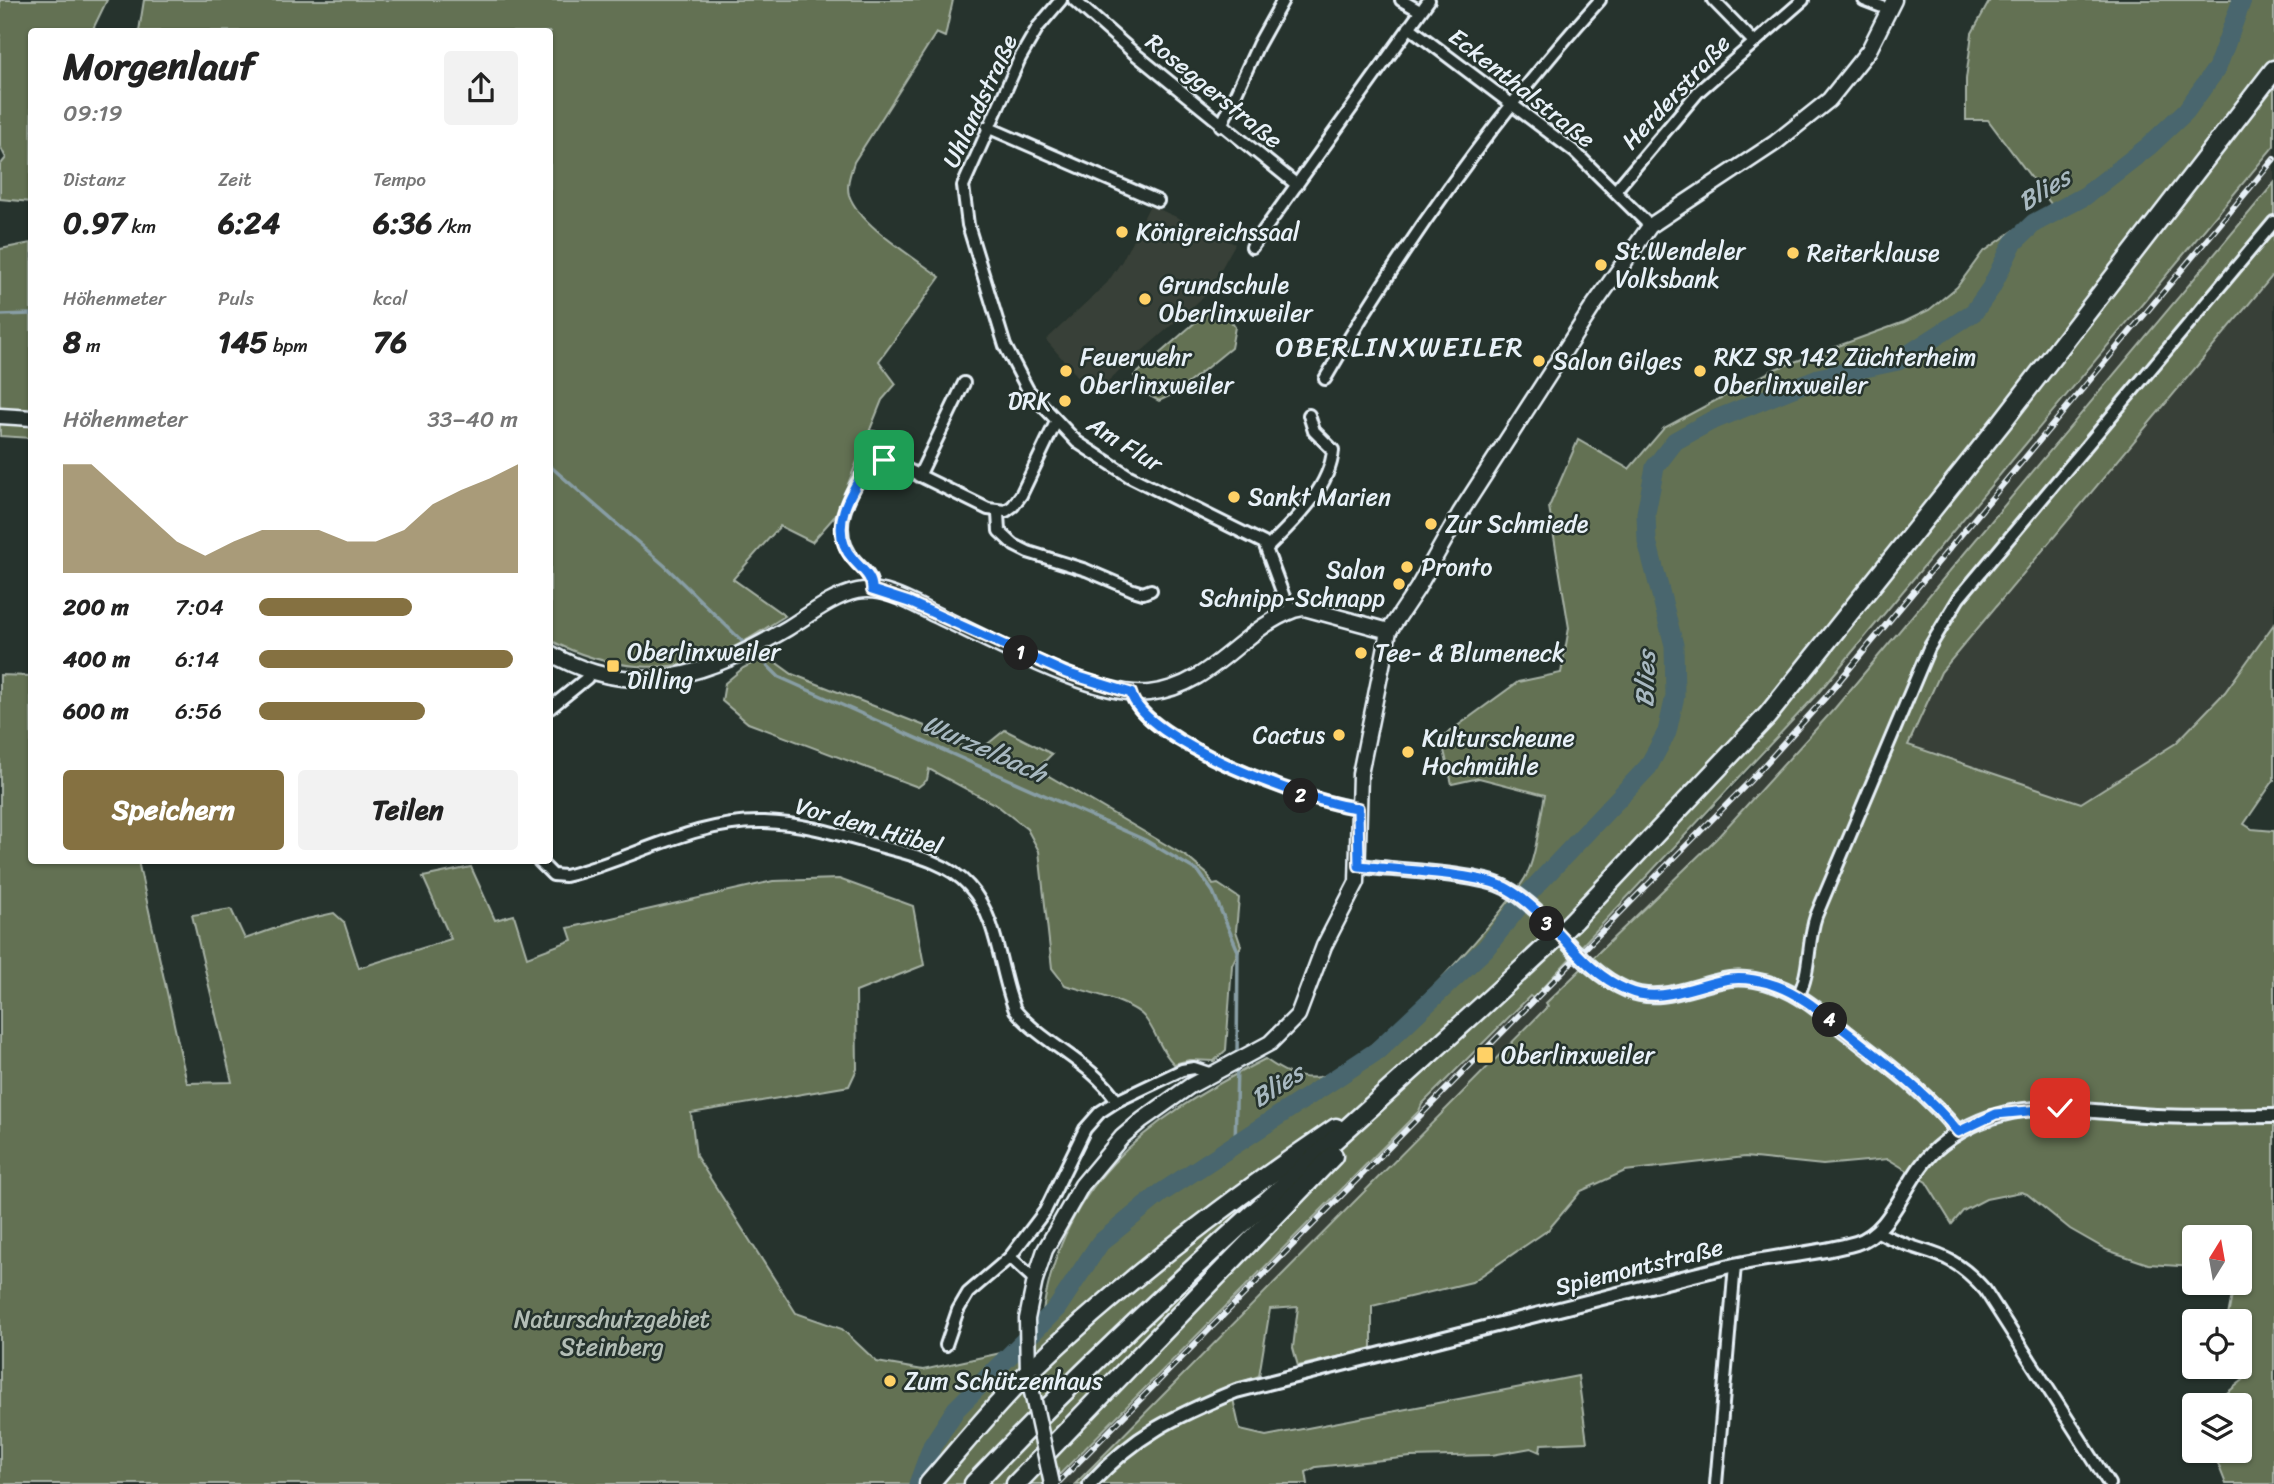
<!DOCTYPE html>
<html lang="de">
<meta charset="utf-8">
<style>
body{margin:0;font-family:Sriracha,sans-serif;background:#f2f2f2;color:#222;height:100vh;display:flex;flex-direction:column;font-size:26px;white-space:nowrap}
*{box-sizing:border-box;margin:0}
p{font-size:23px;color:#767676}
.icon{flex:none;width:38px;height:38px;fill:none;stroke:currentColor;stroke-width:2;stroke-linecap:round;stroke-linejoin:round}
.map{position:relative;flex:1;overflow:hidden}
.details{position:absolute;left:28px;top:28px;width:525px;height:836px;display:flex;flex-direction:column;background:#fff;border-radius:7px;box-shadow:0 2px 5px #0004}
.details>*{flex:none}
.needle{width:46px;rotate:11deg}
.controls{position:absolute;left:2182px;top:1225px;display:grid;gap:14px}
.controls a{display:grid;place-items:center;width:70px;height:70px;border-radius:7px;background:#fff;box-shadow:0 2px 5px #0004;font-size:35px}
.pin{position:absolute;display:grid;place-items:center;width:60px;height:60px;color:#fff;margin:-30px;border-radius:14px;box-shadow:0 4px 10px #0006}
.km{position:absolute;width:35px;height:35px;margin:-18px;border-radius:50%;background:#222;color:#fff;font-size:19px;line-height:35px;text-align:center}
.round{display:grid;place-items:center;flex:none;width:74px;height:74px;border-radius:7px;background:#f2f2f2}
.overview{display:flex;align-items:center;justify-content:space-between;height:119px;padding:0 35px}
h1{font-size:38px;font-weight:700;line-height:52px}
.metrics{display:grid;grid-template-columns:repeat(3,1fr);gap:10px;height:119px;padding:7px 35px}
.metrics div{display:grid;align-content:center}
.metrics b{font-size:30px;font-weight:700}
.metrics small{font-size:19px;font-weight:400}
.metrics p{font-size:19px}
.chart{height:196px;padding:14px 35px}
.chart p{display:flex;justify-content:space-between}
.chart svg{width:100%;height:126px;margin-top:7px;fill:#857141;opacity:.7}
.cta{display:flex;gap:14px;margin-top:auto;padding:14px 35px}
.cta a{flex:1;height:80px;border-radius:7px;background:#857141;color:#fff;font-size:28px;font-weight:700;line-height:80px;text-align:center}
.cta a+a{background:#f2f2f2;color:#222}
ul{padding:0 35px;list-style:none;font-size:23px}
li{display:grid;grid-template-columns:112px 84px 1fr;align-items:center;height:52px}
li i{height:18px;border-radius:9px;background:#857141}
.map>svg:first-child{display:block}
.built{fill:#394037}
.green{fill:#637152;stroke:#a6b1a5;stroke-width:2}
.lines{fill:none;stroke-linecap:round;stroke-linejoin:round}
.stream{stroke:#889ea5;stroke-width:3.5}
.river{stroke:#48666e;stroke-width:19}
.minor-casing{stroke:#e8f1f8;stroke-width:16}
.tertiary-casing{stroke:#e8f1f8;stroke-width:18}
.secondary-casing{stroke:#e8f1f8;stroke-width:19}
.trunk-casing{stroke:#e8f1f8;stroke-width:23}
.minor{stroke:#26332d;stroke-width:10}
.tertiary{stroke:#26332d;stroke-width:12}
.secondary{stroke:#26332d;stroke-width:14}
.trunk{stroke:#26332d;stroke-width:18}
.rail-casing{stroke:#e8f1f8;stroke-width:6}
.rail{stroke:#26332d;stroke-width:3.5;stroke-dasharray:10;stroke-linecap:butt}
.secondary-bridge-casing{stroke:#e8f1f8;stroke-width:19;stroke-linecap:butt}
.trunk-bridge-casing{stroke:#e8f1f8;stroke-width:23;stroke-linecap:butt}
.secondary-bridge{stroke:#26332d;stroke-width:14}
.trunk-bridge{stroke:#26332d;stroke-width:18}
.route-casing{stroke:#fff;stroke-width:14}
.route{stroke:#1a73e8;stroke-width:9}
.poi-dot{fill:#ffd166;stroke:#26332d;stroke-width:2.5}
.labels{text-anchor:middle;stroke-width:5;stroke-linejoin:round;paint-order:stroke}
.street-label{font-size:24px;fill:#e8f1f8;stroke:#26332d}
.poi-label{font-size:24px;fill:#e8f1f8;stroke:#26332d;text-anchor:start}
.park-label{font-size:24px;fill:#b3beb6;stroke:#26332d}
.water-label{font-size:26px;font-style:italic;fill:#a8b9c1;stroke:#26332d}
.quarter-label{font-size:28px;letter-spacing:2px;fill:#e8f1f8;stroke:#26332d}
</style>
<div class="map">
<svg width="2274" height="1484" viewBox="0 0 2274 1484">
<rect width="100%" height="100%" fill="#26332d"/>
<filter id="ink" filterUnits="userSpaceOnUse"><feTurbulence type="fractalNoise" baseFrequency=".0143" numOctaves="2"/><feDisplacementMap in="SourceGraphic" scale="14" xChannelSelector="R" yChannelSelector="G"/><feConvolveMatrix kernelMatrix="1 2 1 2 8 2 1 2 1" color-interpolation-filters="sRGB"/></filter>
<g filter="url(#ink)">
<!-- built -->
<g class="built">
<polygon points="2274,146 2274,183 1870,667 1759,793 1658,896 1546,1002 1549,1006 1075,1484 1050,1484 1419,1111 1422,1104 1530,996 1533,998 1743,777 1819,692"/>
<polygon points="1150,205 1235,244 1207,294 1093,394 1046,340 1107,283 1122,261"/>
<polygon points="2274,274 2274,624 2225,692 2176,743 2081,803 1908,745 1941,672"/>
</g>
<!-- green -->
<g class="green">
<polygon points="0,0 107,0 92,31 32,32 31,202 0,199 0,165 6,158 0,146"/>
<path d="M144,0H953L945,37L936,33L854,162C851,172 846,184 849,195C860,226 914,257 940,277L879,361L896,384L882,400L835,516L812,542L780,526L733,579L785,616C767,627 749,640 730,649C674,678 604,669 550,640V32L139,31Z"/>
<path d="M1990,0H2274V146L1819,692L1533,998L1530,996L1422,1104L1419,1111L1050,1484H0V675L31,676L32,861H138L187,1083L232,1082L192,915L231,909L245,939L293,922L334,913L344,922L359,968L451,939L423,877L471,867L495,920L514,915L527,957L572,940L568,928L773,881L839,879L913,906L924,965L856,992L857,1069L849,1086L691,1113L696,1156L796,1313L842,1329L877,1362L923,1370L1010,1351L1040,1331C1057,1184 1142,1122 1265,1059C1282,1071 1297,1080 1319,1077C1365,1069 1499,921 1525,878C1536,860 1540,817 1545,795L1479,778L1452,784L1441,738L1518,682L1561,673L1569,628L1549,507L1578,440L1629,469L1664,428L1711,403L1775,369L1904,322L1929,310L1957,287L1982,253L2051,204L1988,120H1966V79L1972,33Z"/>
<polygon points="2274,183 2274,274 1941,672 1908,745 2081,803 2176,743 2225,692 2274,624 2274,780 2244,824 2252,829 2274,831 2274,1484 2226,1484 2213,1451 2240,1451 2240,1405 2212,1405 2248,1376 2240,1365 2240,1321 2227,1321 2232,1295 2225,1283 2240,1283 2240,1237 2194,1237 2194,1267 2148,1264 2107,1250 2070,1229 2027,1194 2021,1192 1986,1199 1963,1211 1952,1224 1926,1182 1888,1159 1823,1165 1745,1157 1625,1171 1581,1191 1548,1230 1472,1282 1372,1306 1372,1349 1298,1366 1293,1348 1298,1307 1270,1309 1259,1376 1230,1386 1240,1430 1266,1436 1578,1376 1587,1442 1541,1444 1540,1452 1531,1448 1492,1455 1411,1457 1316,1467 1306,1472 1308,1484 1075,1484 1548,1006 1546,1003 1716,839 1835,708"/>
<polygon points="31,243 31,438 0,436 0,249"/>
<polygon points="1207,312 1227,316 1235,327 1231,348 1176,393 1159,401 1148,395 1134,376"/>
<path d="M767,656L792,674L925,726L927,735L979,751L1005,730L1052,754L1037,769L1187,857L1207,874L1213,885L1218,884L1239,898L1236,931L1241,946L1232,965L1226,1050L1214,1061L1189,1060L1174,1064C1160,1051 1157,1033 1145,1018C1134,1002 1084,991 1065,985L1052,968L1039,851L1027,829L998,806L929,769L927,780L918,787L748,723L722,701L725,683L743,668Z"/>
</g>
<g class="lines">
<!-- stream -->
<g class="stream">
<polyline points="0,315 32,314"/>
<polyline points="550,466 664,565 747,646"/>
<polyline points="753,651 779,677 1145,840 1199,872 1213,892 1238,951 1237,1055"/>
<polyline points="1235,1145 1237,1066"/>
</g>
<!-- river -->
<polyline class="river" points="918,1484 932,1446 956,1409 1057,1308 1100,1243 1161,1193 1377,1051 1486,948 1530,892 1648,767 1667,732 1675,696 1674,645 1647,541 1646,513 1655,467 1675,441 1709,422 1818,378 1898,361 1974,312 1991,288 2013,243 2034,223 2085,196 2149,146 2186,111 2217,68 2242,0"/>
<!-- minor casing -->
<g class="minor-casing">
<g id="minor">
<polyline points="1061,0 1038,27 1020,58 963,186 968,225 1005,346 1028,390 1077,442 1129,476 1264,543 1284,597 1294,610"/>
<polyline points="1074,0 1134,53 1297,185"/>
<polyline points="1401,0 1420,11"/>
<polyline points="1713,0 1753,41"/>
<polyline points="1864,0 1890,10"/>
<polyline points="1409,27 1575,152 1650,226"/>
<polyline points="1221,126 1258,45 1283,0"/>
<polyline points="987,127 1158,201"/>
<polyline points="1615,191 1699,91 1803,0"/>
<polyline points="1252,247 1429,0"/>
<path d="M1325,379C1401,247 1498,113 1600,0"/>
<polyline points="873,438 872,451 876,460"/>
<polyline points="919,476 964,383"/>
<polyline points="998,513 999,531 1014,545 1028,552 1086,570 1133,590 1143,593 1151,590"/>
<path d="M1267,548C1293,522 1330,489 1333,450L1314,431L1309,415"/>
<path d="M872,591C873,578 865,571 857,563C826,531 849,495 869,464L884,460L896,464L988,509L1006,511L1013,506L1021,495L1056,422"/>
<path d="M1131,693C1144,741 1309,803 1358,808"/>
<polyline points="550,708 587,678 590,671"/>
<path d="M539,861L553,875L565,876C631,860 694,820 764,822C805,823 844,836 883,847C913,855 948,862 969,886C999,919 999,971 1015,1010C1044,1045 1092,1062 1117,1101"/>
<path d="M1798,996C1811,972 1807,942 1816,916L1929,648L1959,598L2274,222"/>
<path d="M1878,1232C1922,1257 1945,1244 1985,1290L2109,1484"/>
<polyline points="1010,1257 1035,1280"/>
<polyline points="946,1345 958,1310 968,1293 1010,1257 1045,1211 1085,1129 1100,1112 1117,1101 1182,1070 1194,1068 1212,1074"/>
<polyline points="1716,1484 1735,1265"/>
</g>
</g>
<!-- tertiary casing -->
<g class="tertiary-casing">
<g id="tertiary">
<path d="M1359,866C1393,870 1479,873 1506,888C1552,913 1577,969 1627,990C1661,1005 1696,984 1730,979C1745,977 1764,981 1777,986C1804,996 1825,1016 1847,1033C1887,1064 1927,1093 1958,1132"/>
<path d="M1090,1484C1135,1435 1175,1416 1236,1391C1400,1349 1565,1307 1730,1266C1771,1256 1815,1255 1856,1243C1896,1231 1905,1172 1942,1144C2009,1091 2078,1112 2156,1116C2195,1118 2235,1116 2274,1116"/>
</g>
</g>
<!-- secondary casing -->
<g class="secondary-casing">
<g id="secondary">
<polyline points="0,416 32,418"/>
<path d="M550,653C635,703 710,674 788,628C809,615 833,596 857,591C883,586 910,602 932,613C985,637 1093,698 1149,693C1213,686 1240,630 1294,610L1304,608L1389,631"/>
<polyline points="1028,1374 1027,1319 1035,1280 1045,1250 1082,1185 1122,1137 1142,1120 1190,1086 1270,1043 1298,1015 1324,946 1357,882 1360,774 1389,631 1417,589 1460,513 1594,305 1650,226 1775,143 1829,100 1869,50 1894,0"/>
</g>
</g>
<!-- trunk casing -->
<g class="trunk-casing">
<g id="trunk">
<polyline points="1573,921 1767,716 2002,422 2274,70"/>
<path d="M929,1484C961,1447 993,1407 1028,1373C1123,1281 1227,1202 1336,1128"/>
<path d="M974,1484C1154,1293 1356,1125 1547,946"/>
<polyline points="1016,1484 1333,1156"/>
</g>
</g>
<!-- minor -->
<use href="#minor" class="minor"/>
<!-- tertiary -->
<use href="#tertiary" class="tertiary"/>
<!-- secondary -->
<use href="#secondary" class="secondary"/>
<!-- trunk -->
<use href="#trunk" class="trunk"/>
<!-- rail casing -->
<g class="rail-casing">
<polyline id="rail" points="1057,1484 1749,782 1825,698 2274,159"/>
</g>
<!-- rail -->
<use href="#rail" class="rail"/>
<!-- secondary-bridge casing -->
<g class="secondary-bridge-casing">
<polyline id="secondary-bridge" points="1028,1374 1052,1484"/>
</g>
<!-- trunk-bridge casing -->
<g class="trunk-bridge-casing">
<polyline id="trunk-bridge" points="1547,946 1573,921"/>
</g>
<!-- secondary-bridge -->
<use href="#secondary-bridge" class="secondary-bridge"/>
<!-- trunk-bridge -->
<use href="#trunk-bridge" class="trunk-bridge"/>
</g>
</g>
<g class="lines" filter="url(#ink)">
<!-- route casing -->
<g class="route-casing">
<path id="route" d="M884,460L869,464C851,491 826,529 853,559C861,569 873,576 872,590L909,602L1066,673L1131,693C1143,741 1310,803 1358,808L1359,866C1393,870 1480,873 1506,888C1552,913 1577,969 1627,990C1661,1005 1696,984 1730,979C1745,977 1764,981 1777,986C1804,996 1825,1016 1848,1033C1887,1064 1927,1093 1958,1132L1996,1114L2060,1108"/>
</g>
<!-- route -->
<use href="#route" class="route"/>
</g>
<!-- markers -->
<g class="poi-dot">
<circle cx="1122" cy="232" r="7"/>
<circle cx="1793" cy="253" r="7"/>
<circle cx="1601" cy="265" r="7"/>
<circle cx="1145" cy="299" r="7"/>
<circle cx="1539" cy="361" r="7"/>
<circle cx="1066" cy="371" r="7"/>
<circle cx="1700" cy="371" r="7"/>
<circle cx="1065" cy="401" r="7"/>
<circle cx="1234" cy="497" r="7"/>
<circle cx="1431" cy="524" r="7"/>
<circle cx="1407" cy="567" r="7"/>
<circle cx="1399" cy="584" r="7"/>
<circle cx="1361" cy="653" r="7"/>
<rect x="606" y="659" width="14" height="14" rx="3.5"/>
<circle cx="1339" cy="735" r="7"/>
<circle cx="1408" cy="752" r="7"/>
<rect x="1476" y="1046" width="18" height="18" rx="3.5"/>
<circle cx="890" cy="1381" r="7"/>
</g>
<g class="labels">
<!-- street labels -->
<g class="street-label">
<text transform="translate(1522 88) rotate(38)" y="8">Eckenthalstraße</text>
<text transform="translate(1214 91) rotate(39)" y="8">Roseggerstraße</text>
<text transform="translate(1676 92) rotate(-47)" y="8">Herderstraße</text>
<text transform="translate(980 101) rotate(-65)" y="8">Uhlandstraße</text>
<text transform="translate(1125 444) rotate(32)" y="8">Am Flur</text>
<text transform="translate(869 826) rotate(16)" y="8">Vor dem Hübel</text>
<text transform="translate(1639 1267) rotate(-14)" y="8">Spiemontstraße</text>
</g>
<!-- poi labels -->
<g class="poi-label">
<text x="1136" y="240">Königreichssaal</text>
<text x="1615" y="259">St.Wendeler<tspan x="1615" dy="28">Volksbank</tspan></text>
<text x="1807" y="261">Reiterklause</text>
<text x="1159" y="293">Grundschule<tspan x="1159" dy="28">Oberlinxweiler</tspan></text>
<text x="1080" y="365">Feuerwehr<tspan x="1080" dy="28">Oberlinxweiler</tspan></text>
<text x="1714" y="365">RKZ SR 142 Züchterheim<tspan x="1714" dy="28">Oberlinxweiler</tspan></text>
<text x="1553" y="369">Salon Gilges</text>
<text x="1051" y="409" text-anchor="end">DRK</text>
<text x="1248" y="505">Sankt Marien</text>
<text x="1445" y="532">Zur Schmiede</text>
<text x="1421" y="575">Pronto</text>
<text x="1385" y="578" text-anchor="end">Salon<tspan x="1385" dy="28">Schnipp-Schnapp</tspan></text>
<text x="627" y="660">Oberlinxweiler<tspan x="627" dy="28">Dilling</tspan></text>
<text x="1375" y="661">Tee- &amp; Blumeneck</text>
<text x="1325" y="743" text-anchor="end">Cactus</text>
<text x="1422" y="746">Kulturscheune<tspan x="1422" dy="28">Hochmühle</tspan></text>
<text x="1501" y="1063">Oberlinxweiler</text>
<text x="904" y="1389">Zum Schützenhaus</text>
</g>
<!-- park labels -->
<g class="park-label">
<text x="612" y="1327">Naturschutzgebiet<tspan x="612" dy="28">Steinberg</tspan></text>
</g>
<!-- water labels -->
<g class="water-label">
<text transform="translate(2044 189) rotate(-32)" y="9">Blies</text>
<text transform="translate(1645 679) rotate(-88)" y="9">Blies</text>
<text transform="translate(985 748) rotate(24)" y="9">Wurzelbach</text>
<text transform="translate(1277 1085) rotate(-33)" y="9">Blies</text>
</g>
<!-- quarter labels -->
<g class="quarter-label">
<text x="1400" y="356">OBERLINXWEILER</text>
</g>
</g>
</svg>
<div class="controls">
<a><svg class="needle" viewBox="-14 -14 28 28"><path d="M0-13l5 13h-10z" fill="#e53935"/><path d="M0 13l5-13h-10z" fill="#767676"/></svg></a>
<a><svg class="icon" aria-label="locate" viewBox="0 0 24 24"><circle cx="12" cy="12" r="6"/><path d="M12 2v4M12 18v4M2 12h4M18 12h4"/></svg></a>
<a><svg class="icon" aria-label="layers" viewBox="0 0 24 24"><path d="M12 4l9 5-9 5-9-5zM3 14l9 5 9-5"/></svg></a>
</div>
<div class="pin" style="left:884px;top:460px;background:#1e9e55"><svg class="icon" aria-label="arrive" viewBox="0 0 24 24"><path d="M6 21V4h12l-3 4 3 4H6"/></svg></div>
<div class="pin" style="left:2060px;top:1108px;background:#d93025"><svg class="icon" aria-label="check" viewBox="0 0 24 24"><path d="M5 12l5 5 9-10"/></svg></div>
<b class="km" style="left:1021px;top:653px">1</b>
<b class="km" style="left:1301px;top:796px">2</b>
<b class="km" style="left:1547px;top:924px">3</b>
<b class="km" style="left:1830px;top:1020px">4</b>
<section class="details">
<div class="overview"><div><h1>Morgenlauf</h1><p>09:19</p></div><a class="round"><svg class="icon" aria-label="share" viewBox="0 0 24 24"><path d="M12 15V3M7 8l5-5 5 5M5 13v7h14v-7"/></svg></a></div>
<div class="metrics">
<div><p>Distanz</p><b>0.97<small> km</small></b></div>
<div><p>Zeit</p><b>6:24</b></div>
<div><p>Tempo</p><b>6:36<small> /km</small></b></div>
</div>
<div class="metrics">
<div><p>Höhenmeter</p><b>8<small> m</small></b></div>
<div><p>Puls</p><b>145<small> bpm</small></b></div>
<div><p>kcal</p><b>76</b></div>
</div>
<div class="chart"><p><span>Höhenmeter</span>33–40 m</p>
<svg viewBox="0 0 160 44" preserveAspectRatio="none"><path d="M0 44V6L10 6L20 15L30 24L40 33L50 38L60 33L70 29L80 29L90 29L100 33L110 33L120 29L130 20L140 15L150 11L160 6V44z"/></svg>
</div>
<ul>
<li><b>200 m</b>7:04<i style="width:59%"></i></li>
<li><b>400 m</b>6:14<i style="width:98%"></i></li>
<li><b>600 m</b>6:56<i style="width:64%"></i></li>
</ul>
<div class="cta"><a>Speichern</a><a>Teilen</a></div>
</section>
</div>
